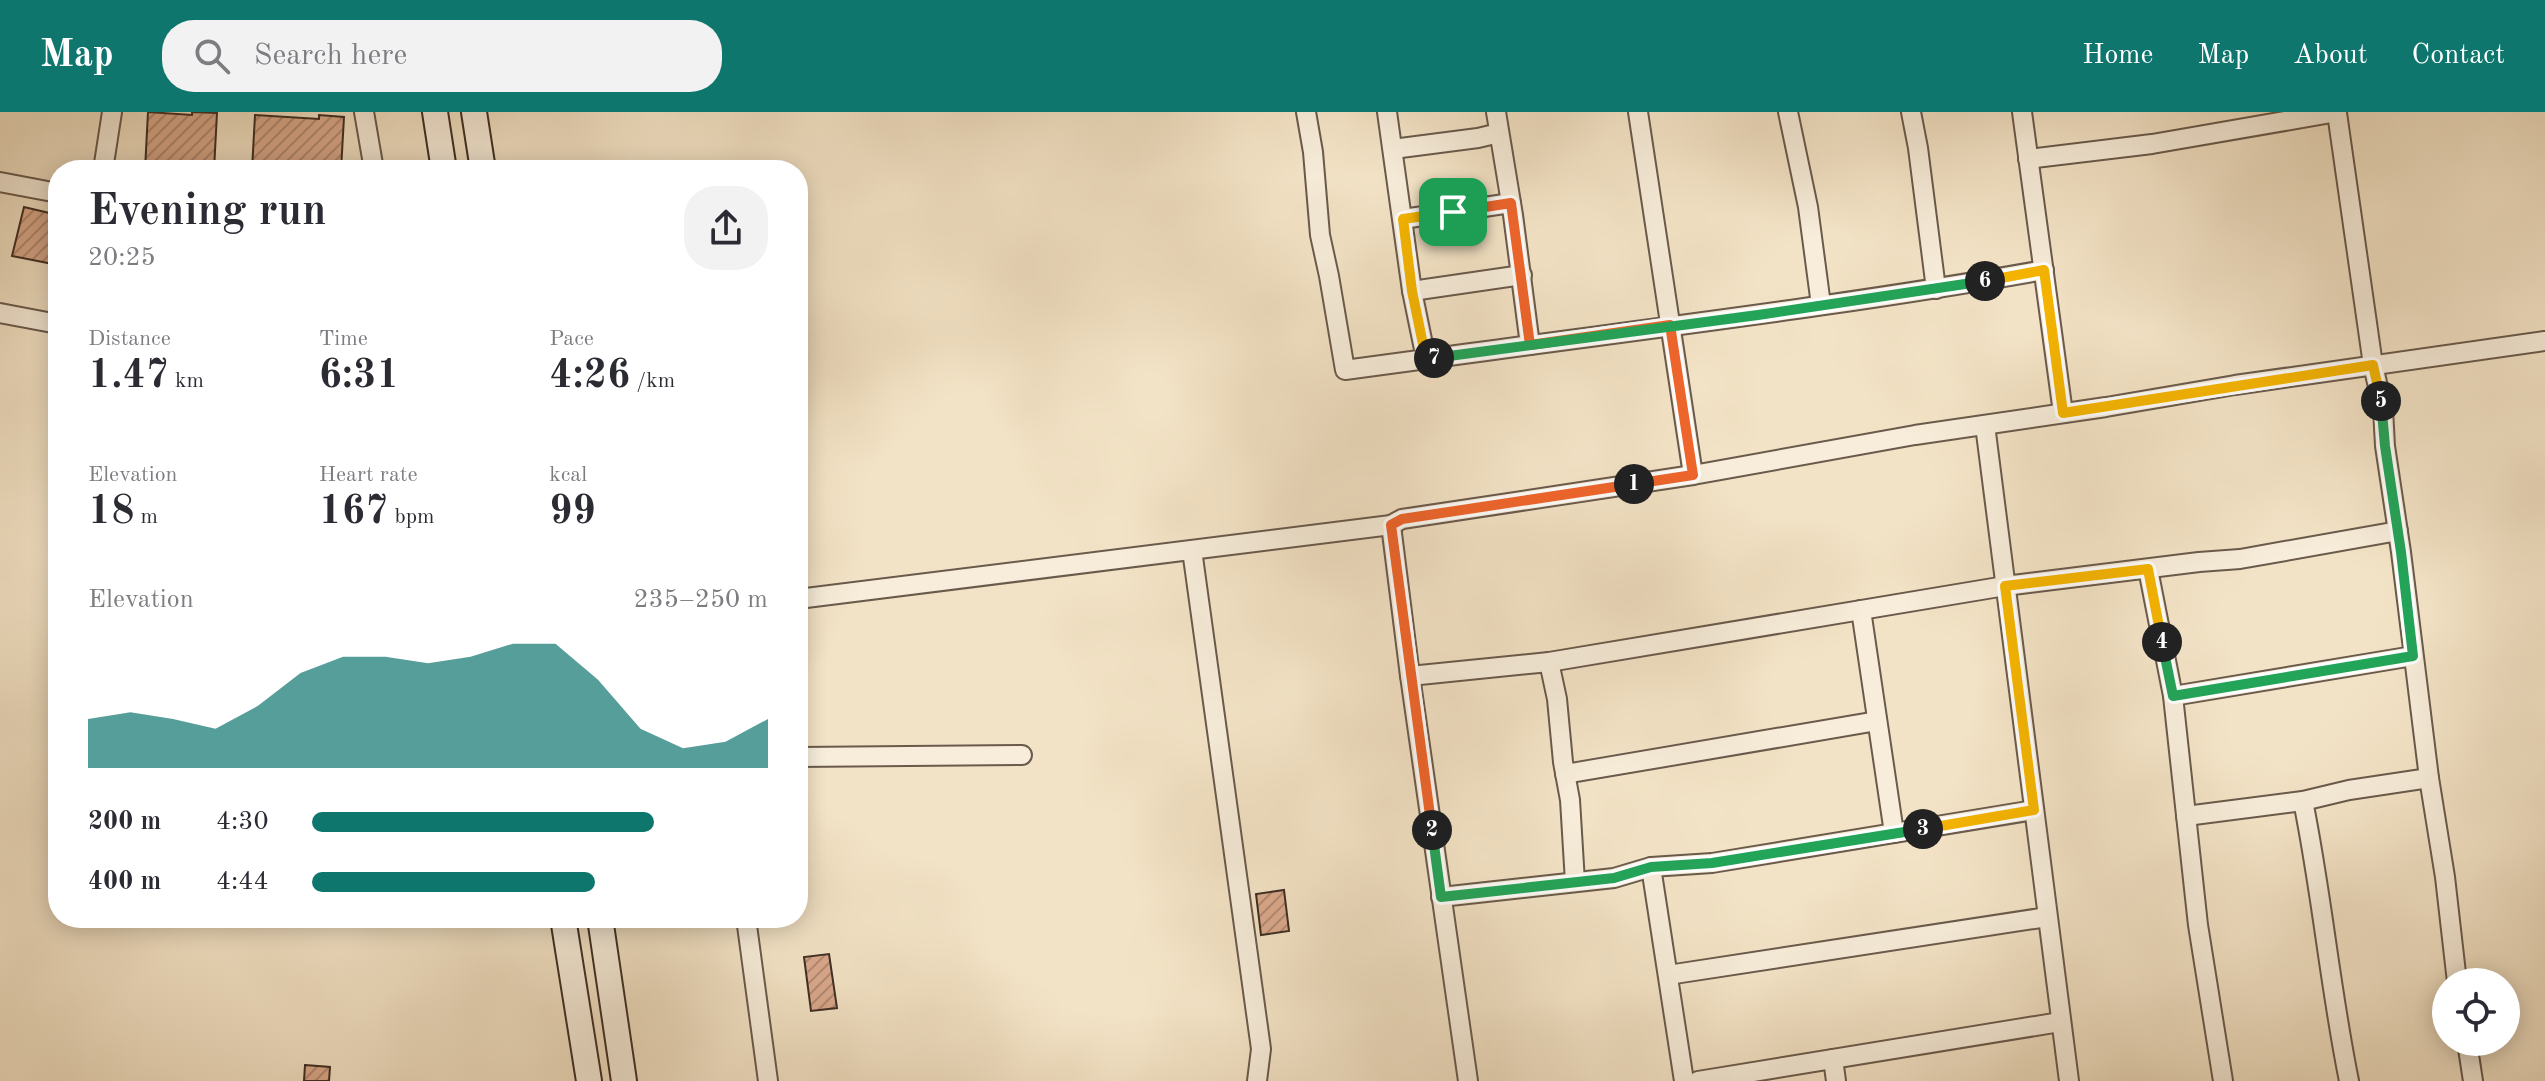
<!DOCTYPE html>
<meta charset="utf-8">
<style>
body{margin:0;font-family:"Old Standard TT",serif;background:#f2f2f3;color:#2b2b33;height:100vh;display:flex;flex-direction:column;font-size:30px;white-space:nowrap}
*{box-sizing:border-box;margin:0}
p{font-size:26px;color:#7c7c81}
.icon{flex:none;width:44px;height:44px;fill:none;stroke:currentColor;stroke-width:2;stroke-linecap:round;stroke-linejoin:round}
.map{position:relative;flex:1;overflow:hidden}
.drawer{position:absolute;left:48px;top:48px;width:760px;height:768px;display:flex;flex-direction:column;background:#fff;border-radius:32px;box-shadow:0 4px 20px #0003}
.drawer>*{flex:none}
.tools{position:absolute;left:2432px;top:856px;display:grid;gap:16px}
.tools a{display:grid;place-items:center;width:88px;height:88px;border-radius:50%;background:#fff;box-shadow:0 4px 20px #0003;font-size:40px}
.pin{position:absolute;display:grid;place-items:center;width:68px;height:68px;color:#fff;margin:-34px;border-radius:16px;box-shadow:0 4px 12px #0006}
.km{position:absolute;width:40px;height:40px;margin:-20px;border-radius:50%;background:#222;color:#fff;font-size:22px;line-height:40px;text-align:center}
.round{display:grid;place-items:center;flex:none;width:84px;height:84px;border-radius:32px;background:#f2f2f3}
.headline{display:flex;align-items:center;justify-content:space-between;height:136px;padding:0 40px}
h1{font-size:44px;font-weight:600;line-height:60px}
.metrics{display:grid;grid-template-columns:repeat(3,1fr);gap:12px;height:136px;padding:8px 40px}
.metrics div{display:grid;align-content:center}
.metrics b{font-size:40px;font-weight:600}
.metrics small{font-size:22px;font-weight:400}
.metrics p{font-size:22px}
.chart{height:224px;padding:16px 40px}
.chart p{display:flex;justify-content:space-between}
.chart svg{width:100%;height:144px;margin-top:8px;fill:#0f766e;opacity:.7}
ul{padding:0 40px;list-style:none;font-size:26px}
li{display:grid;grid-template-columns:128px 96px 1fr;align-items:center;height:60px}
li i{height:20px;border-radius:10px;background:#0f766e}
header{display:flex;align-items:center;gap:48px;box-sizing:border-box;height:112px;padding:0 40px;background:#0f766e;color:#fff}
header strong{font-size:38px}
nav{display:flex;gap:44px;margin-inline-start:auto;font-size:28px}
.search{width:560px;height:72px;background:#f2f2f3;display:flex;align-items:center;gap:20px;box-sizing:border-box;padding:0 28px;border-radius:32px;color:#7c7c81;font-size:30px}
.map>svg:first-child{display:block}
.building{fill:url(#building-hatch);stroke:#3d2d23;stroke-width:2}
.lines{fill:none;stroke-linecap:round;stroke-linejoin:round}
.street-casing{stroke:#6a5a4c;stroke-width:22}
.secondary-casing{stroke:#3d2d23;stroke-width:28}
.street{stroke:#f7edda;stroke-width:18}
.secondary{stroke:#f7edda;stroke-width:24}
.split-1-casing{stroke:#fff;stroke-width:16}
.split-2-casing{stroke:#fff;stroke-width:16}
.split-3-casing{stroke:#fff;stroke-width:16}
.split-4-casing{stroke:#fff;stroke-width:16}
.split-5-casing{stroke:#fff;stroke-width:16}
.split-6-casing{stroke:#fff;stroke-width:16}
.split-7-casing{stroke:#fff;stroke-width:16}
.split-8-casing{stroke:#fff;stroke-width:16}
.split-1{stroke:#f0652b;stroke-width:10}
.split-2{stroke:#f0652b;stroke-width:10}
.split-3{stroke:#22a559;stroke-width:10}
.split-4{stroke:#f5b400;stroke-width:10}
.split-5{stroke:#22a559;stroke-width:10}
.split-6{stroke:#f5b400;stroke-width:10}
.split-7{stroke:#22a559;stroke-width:10}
.split-8{stroke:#f5b400;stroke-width:10}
</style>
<header>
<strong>Map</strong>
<div class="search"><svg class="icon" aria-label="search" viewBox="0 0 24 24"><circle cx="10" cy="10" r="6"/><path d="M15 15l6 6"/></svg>Search here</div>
<nav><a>Home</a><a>Map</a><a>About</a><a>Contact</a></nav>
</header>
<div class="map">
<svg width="2545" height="969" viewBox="0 0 2545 969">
<defs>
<pattern id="building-hatch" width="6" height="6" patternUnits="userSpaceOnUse" patternTransform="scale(2)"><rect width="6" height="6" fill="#daa98c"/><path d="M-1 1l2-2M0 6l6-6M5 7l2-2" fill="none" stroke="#b28a72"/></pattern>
</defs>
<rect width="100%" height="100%" fill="#f3e3c6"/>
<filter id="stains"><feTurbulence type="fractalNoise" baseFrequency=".0025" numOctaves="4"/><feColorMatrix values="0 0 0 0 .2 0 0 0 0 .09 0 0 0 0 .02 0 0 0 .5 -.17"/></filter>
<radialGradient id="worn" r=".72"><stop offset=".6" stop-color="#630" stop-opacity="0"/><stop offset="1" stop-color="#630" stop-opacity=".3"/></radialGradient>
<!-- building -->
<g class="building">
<polygon points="148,0 192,3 192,0 217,1 214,58 145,58"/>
<polygon points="255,3 319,7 319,3 344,5 341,58 252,58"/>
<polygon points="24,95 58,103 58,153 12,144"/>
<polygon points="1284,778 1289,819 1261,823 1256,782"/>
<polygon points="829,842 837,896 811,899 804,845"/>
<polygon points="305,953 330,955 329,969 304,969"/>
</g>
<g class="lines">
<!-- street casing -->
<g class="street-casing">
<g id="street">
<polyline points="364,0 374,58"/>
<path d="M1306,0L1313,40L1320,123L1329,164L1345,258C1387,252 1429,247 1471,241C1662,215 1854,192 2044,158"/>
<polyline points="1387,0 1412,179 1426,247"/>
<polyline points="1496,0 1513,103 1530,233"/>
<polyline points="1638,0 1693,363"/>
<polyline points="1788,0 1808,95 1821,193"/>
<polyline points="1911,0 1918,36 1936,177"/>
<polyline points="2022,0 2063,301"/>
<polyline points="2337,1 2373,253 2383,297 2385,334 2401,440 2429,666 2445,765 2457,870"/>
<polyline points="1393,37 1478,26 1499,21"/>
<polyline points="2028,47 2152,32 2337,0"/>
<polyline points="103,58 112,0"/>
<polyline points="0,70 58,81"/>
<polyline points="1403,107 1511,91"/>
<polyline points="1412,179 1522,163"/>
<polyline points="0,201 58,212"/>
<polyline points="1985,313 2069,969"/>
<polyline points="1192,438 1261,937 1257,969"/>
<polyline points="2148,457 2173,584 2413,544"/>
<polyline points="798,487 1391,413"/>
<polyline points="1861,498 1894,721"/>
<polyline points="1549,550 1557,587 1563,650 1570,688 1575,770"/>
<polyline points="1410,564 1549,550 2005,474 2199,450 2240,447 2398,419"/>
<polyline points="2173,584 2198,813 2223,969"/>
<polyline points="798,645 1022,643"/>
<polyline points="1565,662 1877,609"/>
<polyline points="2186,704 2303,689"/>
<polyline points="1651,755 1684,969"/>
<polyline points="1441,785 1614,766 1651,755 1712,751 2034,698"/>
<polyline points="746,806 768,969"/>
<polyline points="1668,863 2047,805"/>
<polyline points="2467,930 2473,969"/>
<polyline points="1833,947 1836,969"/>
<polyline points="1468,969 1410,564 1391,413 1402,407 1693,363 1915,323 2106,295 2235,273 2545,229"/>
<polyline points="1698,969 2060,910"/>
<path d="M2349,969C2330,876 2322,782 2303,689L2349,678L2429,666"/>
</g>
</g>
<!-- secondary casing -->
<g class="secondary-casing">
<g id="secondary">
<polyline points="435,0 444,58"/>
<polyline points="474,0 483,58"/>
<polyline points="563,806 589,969"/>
<polyline points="600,806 624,969"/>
</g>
</g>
<!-- street -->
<use href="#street" class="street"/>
<!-- secondary -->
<use href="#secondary" class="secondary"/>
</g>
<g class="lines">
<!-- split-1 casing -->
<g class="split-1-casing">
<polyline id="split-1" points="1453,100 1511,91 1530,233 1670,213 1693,363 1634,372"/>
</g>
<!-- split-2 casing -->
<g class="split-2-casing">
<polyline id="split-2" points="1432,718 1391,413 1402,407 1634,372"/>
</g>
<!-- split-3 casing -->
<g class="split-3-casing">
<polyline id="split-3" points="1432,718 1441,785 1614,766 1651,755 1712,751 1923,717"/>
</g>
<!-- split-4 casing -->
<g class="split-4-casing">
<polyline id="split-4" points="1923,717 2034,698 2005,474 2148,457 2162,530"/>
</g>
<!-- split-5 casing -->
<g class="split-5-casing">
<polyline id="split-5" points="2162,530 2173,584 2413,544 2401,440 2385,334 2381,289"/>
</g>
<!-- split-6 casing -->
<g class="split-6-casing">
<polyline id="split-6" points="1985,169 2044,158 2063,301 2373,253 2381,289"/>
</g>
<!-- split-7 casing -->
<g class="split-7-casing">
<polyline id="split-7" points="1434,246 1758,203 1985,169"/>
</g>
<!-- split-8 casing -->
<g class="split-8-casing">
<polyline id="split-8" points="1434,246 1426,247 1412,179 1403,107 1453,100"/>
</g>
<!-- split-1 -->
<use href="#split-1" class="split-1"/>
<!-- split-2 -->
<use href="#split-2" class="split-2"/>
<!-- split-3 -->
<use href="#split-3" class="split-3"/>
<!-- split-4 -->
<use href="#split-4" class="split-4"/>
<!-- split-5 -->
<use href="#split-5" class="split-5"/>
<!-- split-6 -->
<use href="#split-6" class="split-6"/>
<!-- split-7 -->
<use href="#split-7" class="split-7"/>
<!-- split-8 -->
<use href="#split-8" class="split-8"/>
</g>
<rect width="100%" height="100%" filter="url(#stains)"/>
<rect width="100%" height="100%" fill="url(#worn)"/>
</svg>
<div class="tools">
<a><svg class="icon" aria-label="locate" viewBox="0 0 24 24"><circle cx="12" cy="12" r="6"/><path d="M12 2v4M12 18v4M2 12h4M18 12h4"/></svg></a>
</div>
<div class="pin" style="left:1453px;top:100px;background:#1e9e55"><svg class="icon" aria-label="arrive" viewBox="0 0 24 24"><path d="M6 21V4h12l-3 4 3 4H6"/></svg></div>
<b class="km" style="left:1634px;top:372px">1</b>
<b class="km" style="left:1432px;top:718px">2</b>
<b class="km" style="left:1923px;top:717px">3</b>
<b class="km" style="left:2162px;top:530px">4</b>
<b class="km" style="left:2381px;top:289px">5</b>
<b class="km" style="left:1985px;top:169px">6</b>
<b class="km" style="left:1434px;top:246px">7</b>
<section class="drawer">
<div class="headline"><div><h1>Evening run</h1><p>20:25</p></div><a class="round"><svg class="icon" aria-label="share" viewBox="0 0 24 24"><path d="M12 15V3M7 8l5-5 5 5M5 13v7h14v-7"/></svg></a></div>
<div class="metrics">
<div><p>Distance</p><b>1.47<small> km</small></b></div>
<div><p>Time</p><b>6:31</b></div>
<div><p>Pace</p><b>4:26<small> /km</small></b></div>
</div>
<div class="metrics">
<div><p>Elevation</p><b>18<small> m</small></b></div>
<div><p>Heart rate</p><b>167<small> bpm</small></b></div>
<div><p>kcal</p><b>99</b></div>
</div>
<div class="chart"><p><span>Elevation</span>235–250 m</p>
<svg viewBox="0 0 160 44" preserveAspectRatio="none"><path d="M0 44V29L10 27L20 29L30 32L40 25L50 15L60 10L70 10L80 12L90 10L100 6L110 6L120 17L130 32L140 38L150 36L160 29V44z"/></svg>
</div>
<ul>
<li><b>200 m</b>4:30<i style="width:75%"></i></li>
<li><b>400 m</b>4:44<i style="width:62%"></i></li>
</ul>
</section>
</div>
